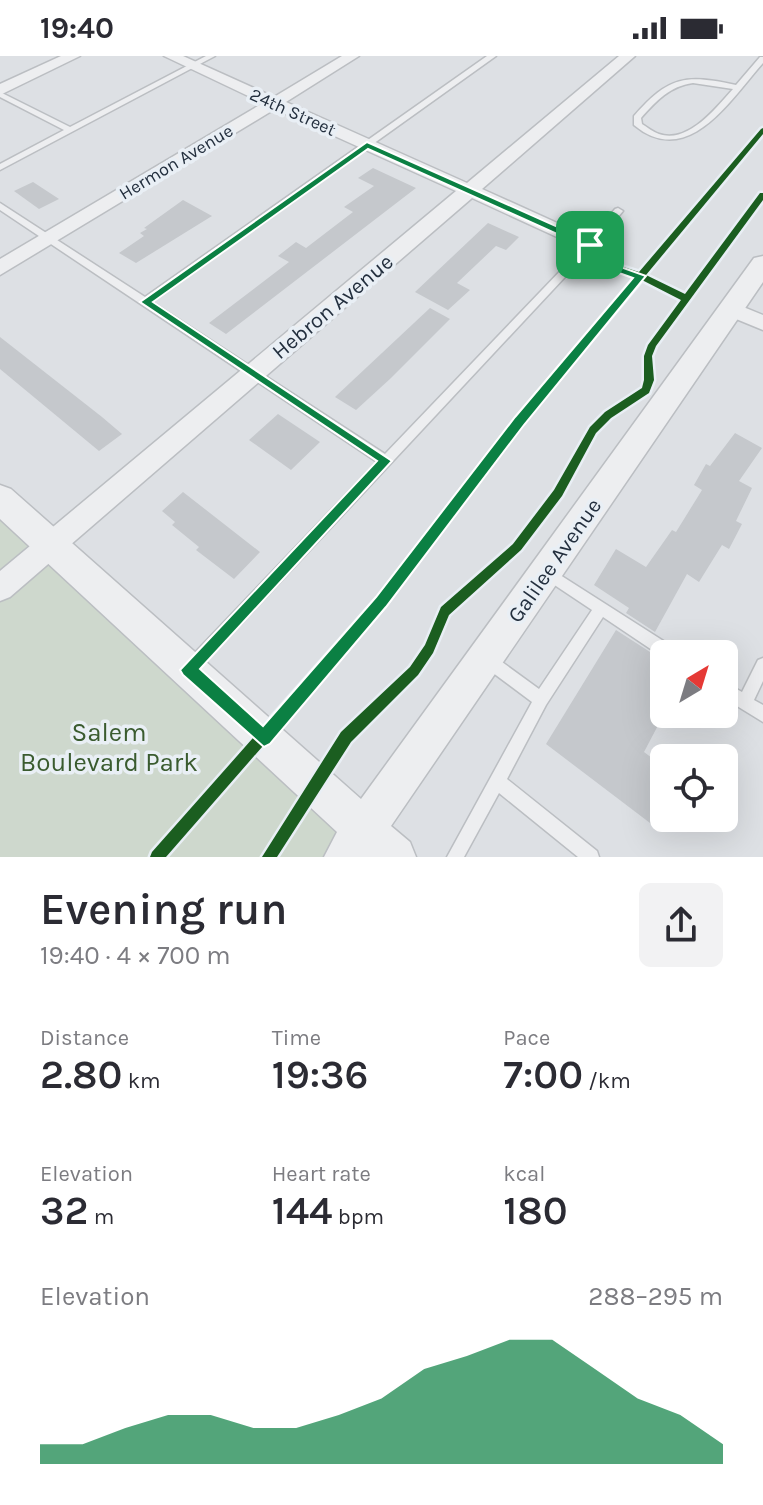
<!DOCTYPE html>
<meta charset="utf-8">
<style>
body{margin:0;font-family:Karla,sans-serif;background:#f2f2f3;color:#2b2b33;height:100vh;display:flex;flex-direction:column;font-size:30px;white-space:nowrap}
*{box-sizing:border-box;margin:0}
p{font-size:26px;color:#7c7c81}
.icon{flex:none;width:44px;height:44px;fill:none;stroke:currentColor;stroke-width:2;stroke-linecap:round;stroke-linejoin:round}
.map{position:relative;height:801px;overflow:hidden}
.details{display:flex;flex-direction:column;background:#fff;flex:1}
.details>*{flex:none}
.needle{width:52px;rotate:38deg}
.controls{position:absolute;left:650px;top:584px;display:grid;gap:16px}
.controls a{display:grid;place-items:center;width:88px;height:88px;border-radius:12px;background:#fff;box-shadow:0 8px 32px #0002;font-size:40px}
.pin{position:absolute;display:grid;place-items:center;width:68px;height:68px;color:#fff;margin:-34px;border-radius:16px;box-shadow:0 4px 12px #0006}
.round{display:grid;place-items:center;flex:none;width:84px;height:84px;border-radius:12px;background:#f2f2f3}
.head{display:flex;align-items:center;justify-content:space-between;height:136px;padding:0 40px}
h1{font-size:44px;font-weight:600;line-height:60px}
.figures{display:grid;grid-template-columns:repeat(3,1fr);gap:12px;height:136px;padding:8px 40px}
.figures div{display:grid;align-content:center}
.figures b{font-size:40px;font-weight:600}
.figures small{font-size:22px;font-weight:400}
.figures p{font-size:22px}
.chart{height:224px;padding:16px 40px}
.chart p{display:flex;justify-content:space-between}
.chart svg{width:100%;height:144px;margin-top:8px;fill:#0b8043;opacity:.7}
.status{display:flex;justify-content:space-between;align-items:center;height:56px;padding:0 40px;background:#fff;direction:ltr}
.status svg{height:22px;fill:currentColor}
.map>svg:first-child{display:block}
.green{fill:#ced8cd}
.building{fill:#c5c8cc}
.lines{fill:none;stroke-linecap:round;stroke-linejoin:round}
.service-casing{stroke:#bbbec2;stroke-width:3}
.minor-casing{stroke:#bbbec2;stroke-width:3}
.tertiary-casing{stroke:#bbbec2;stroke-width:3}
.service{fill:#edeef0;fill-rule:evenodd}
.minor{fill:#edeef0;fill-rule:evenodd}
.tertiary{fill:#edeef0;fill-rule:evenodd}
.cycleway-casing{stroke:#e9eff5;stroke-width:5}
.cycleway{fill:#1b5e20;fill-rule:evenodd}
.route{fill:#0b8043;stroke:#fff;stroke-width:2;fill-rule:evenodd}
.labels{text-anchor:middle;stroke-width:7;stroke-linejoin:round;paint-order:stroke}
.far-street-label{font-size:18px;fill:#232f3e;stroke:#e9eff5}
.street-label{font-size:22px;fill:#232f3e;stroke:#e9eff5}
.near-park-label{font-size:26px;fill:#3a5b2f;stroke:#e9eff5}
</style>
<div class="status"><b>19:40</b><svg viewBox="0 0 49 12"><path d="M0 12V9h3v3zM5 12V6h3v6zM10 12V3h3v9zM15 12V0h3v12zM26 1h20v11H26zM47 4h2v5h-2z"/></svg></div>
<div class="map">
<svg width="763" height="801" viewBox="0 0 763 801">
<rect width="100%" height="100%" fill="#dde0e4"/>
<!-- green -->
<polygon class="green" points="0,443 393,801 0,801"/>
<!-- building -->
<g class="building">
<polygon points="373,112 416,132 226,278 209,267 289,206 278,200 296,186 306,192 353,156 344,151 374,130 358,122"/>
<polygon points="33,126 56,141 59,143 39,153 14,135"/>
<polygon points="183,144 212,160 136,207 119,197 144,180 140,177 147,173 144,172"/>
<polygon points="488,167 519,181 506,194 496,190 457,227 470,234 448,254 415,236"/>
<polygon points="430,252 450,263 391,322 356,354 335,341"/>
<polygon points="0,281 102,361 122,378 99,395 0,313"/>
<polygon points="278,358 320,386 291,414 249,384"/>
<polygon points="735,377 762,392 739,425 752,432 736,465 742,468 729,493 722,489 699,526 687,518 655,576 626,557 629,552 594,529 616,493 646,511 672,474 676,476 702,434 694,429 706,408 710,410"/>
<polygon points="183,436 260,496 234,523 196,494 199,491 172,469 175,466 162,455"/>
<polygon points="616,574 664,605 664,658 644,696 664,711 664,748 654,770 546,688"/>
</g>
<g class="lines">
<!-- service casing -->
<g class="service-casing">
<g id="service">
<polygon points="206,0 215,0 0,114 0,108 64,74 0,41 0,36 70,71"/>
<polygon points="487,0 496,0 152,246 385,398 587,187 615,153 618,152 623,155 593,191 196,616 191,618 186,616 184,611 186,606 377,406 0,154 0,147 145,241"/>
<path d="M760,1H763V7C730,44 688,114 634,69V60C669,20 685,18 736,29ZM693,27L733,33C716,52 688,88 659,78C653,76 647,71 642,68L641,62C656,45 670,30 693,27Z"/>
<polygon points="546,510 676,593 678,598 664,598 664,602 603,561 546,649 507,723 597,795 599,801 578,801 499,737 464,801 447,801 532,646 481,608 479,603 481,598 486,596 491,598 539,633 592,554 541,520 539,516 541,512"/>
<polygon points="763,602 763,625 754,644 763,649 763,666 724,642 724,626 742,636 758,604"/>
</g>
</g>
<!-- minor casing -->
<g class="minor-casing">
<g id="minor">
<polygon points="61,0 80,0 0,39 0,28"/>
<polygon points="164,0 183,0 274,41 342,0 359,0 286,46 467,127 619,0 635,0 482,133 597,185 599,189 590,195 583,193 472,142 10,541 0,545 0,515 456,135 275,53 0,219 0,203 263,47"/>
<polygon points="731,246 763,259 763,274 724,258 721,253 724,248"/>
</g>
</g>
<!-- tertiary casing -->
<g class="tertiary-casing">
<polygon id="tertiary" points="763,200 763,226 391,770 410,786 416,801 324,801 337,776 0,463 0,429 11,433 361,743 754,202"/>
</g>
<!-- service -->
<use href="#service" class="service"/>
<!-- minor -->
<use href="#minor" class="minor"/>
<!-- tertiary -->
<use href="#tertiary" class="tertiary"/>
<!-- cycleway casing -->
<g class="cycleway-casing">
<polygon id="cycleway" points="763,72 763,78 646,219 685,238 760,137 763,137 763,144 656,290 652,300 654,324 649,337 611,362 596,377 562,440 521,494 449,559 433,597 418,619 351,686 277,801 262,801 341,676 410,611 425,589 441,551 513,488 554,434 590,371 605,356 642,332 644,324 644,300 648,289 681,244 642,224 522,368 385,550 166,801 150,801 152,796 377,542 516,362 635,221 577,202 577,198 583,198 639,216 761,73"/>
</g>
<!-- cycleway -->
<use href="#cycleway" class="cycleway"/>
</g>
<!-- route -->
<path class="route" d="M367,86L594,187L596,189L587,199L646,220L524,369L386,551L270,688L264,691L183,619L180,614L377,405L140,246ZM368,93L584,190L575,200L577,202L633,222L515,361L376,541L263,670L200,613L392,405L153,246Z"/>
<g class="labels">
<!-- far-street labels -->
<g class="far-street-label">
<text transform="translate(293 56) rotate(24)" y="6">24th Street</text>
<text transform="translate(176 106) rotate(-31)" y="6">Hermon Avenue</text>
</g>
<!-- street labels -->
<g class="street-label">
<text transform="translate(332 250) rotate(-40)" y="8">Hebron Avenue</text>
<text transform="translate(554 504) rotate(-55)" y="8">Galilee Avenue</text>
</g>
<!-- near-park labels -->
<g class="near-park-label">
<text x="109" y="685">Salem<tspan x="109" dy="30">Boulevard Park</tspan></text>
</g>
</g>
</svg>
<div class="controls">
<a><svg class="needle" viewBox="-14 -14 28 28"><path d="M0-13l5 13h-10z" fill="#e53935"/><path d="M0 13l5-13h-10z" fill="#7c7c81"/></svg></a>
<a><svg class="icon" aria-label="locate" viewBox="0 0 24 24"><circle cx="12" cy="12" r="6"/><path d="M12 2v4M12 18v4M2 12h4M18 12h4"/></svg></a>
</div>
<div class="pin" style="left:590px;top:189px;background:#1e9e55"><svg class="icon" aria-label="arrive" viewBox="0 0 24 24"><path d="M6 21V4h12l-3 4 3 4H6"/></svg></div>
</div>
<section class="details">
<div class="head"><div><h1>Evening run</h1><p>19:40 · 4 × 700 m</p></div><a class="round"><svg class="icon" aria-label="share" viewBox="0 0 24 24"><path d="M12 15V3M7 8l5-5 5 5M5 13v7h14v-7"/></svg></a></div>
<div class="figures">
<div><p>Distance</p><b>2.80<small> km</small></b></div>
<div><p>Time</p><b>19:36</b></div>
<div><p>Pace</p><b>7:00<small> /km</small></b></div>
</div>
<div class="figures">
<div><p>Elevation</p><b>32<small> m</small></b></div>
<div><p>Heart rate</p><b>144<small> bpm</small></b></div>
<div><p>kcal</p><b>180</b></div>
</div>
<div class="chart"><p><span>Elevation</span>288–295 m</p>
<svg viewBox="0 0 160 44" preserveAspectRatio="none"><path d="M0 44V38L10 38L20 33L30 29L40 29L50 33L60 33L70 29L80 24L90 15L100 11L110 6L120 6L130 15L140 24L150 29L160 38V44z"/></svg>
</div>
</section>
